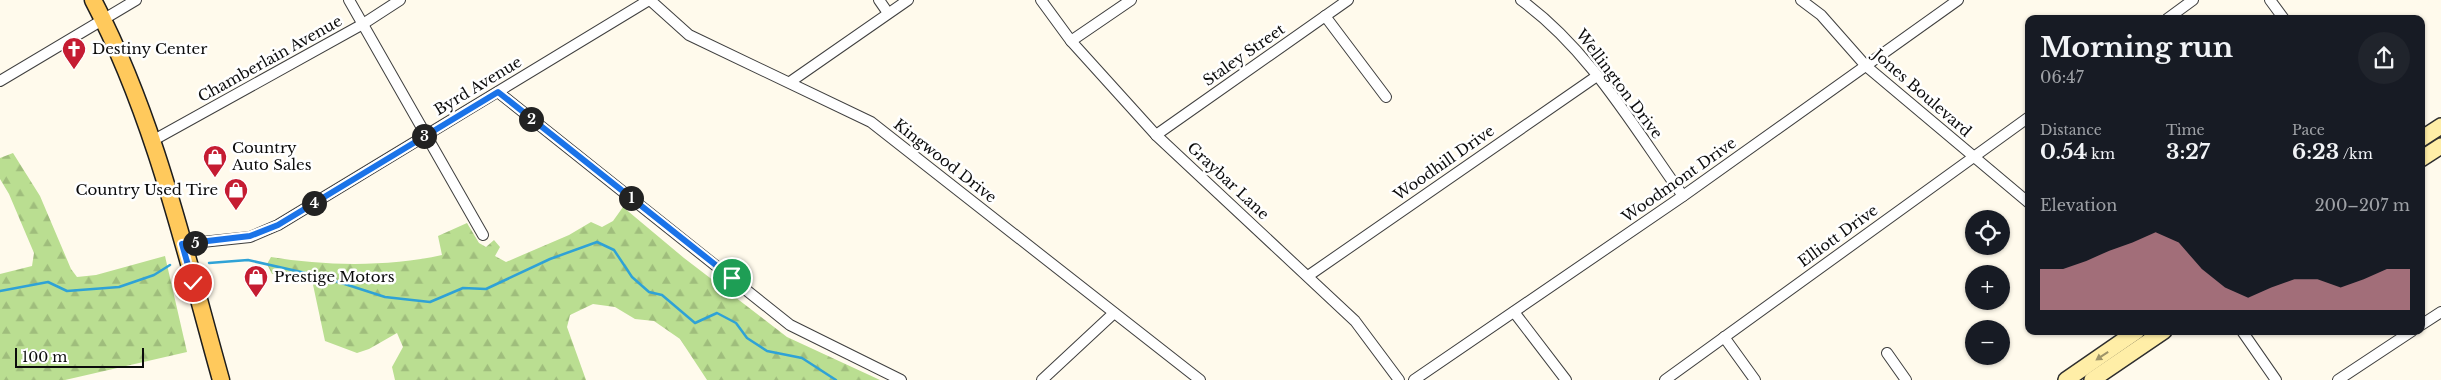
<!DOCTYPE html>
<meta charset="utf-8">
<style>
body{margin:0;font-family:"Libre Baskerville",serif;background:#20242c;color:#f1f3f6;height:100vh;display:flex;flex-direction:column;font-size:19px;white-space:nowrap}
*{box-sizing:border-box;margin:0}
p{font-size:16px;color:#9ea1a6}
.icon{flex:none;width:28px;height:28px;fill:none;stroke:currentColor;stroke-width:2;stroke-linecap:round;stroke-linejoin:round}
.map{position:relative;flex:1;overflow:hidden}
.side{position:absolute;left:2025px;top:15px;width:400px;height:320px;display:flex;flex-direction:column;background:#171b24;border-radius:10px;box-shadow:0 1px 4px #0004}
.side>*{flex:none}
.fabs{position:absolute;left:1965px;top:210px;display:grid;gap:10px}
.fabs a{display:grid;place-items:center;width:45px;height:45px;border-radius:50%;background:#171b24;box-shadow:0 1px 4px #0004;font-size:25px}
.scale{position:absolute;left:15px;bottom:12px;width:129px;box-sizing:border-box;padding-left:5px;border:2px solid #0c0c0c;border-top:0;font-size:14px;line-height:18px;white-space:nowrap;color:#0c0c0c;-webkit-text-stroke:4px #fff;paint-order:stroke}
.pin{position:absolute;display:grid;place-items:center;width:42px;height:42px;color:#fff;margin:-21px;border:2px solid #fff;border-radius:50%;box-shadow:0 1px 5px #0007}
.km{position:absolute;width:25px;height:25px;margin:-12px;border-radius:50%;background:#222;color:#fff;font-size:14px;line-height:25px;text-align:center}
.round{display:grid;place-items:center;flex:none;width:52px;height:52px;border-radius:26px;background:#20242c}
.head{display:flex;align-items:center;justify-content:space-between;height:85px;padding:0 15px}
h1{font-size:28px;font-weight:800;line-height:38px}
.figures{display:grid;grid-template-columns:repeat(3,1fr);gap:8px;height:85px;padding:5px 15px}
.figures div{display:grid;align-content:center}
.figures b{font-size:21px;font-weight:800}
.figures small{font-size:14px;font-weight:400}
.figures p{font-size:14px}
.chart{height:140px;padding:10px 15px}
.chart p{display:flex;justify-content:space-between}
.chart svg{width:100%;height:90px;margin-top:5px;fill:#dd929e;opacity:.7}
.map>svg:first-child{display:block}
.forest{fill:url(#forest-firs)}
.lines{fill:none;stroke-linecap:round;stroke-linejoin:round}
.stream{stroke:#2fa2d6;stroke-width:2.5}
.street-casing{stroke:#3f3f3f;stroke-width:12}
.secondary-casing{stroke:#2e2e2e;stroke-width:18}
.primary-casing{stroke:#1d1d1d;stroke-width:19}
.street{stroke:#fff;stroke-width:10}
.secondary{stroke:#ffeea7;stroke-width:15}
.primary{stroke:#ffc95c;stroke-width:16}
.oneway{fill:#9e9469}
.route-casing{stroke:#fff;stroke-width:10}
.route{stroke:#1a73e8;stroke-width:6}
.labels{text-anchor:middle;stroke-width:5;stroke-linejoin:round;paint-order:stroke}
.poi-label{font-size:15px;fill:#0c0c0c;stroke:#fff;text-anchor:start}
.street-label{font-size:15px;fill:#0c0c0c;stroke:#fff}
</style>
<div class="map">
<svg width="2441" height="380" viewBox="0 0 2441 380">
<defs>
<pattern id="forest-firs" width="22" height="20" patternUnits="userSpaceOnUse" patternTransform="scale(1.25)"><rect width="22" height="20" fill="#bade91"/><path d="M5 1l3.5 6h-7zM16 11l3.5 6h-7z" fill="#9fbd7c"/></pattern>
</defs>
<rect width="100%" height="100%" fill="#fffaec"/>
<!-- forest -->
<g class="forest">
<polygon points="13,153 40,196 71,269 77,277 96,275 165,256 187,352 65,380 0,380 0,274 32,266 34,253 9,194 0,179 0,158"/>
<path d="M623,207L684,258L787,337L880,380H707L680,339L654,321L635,319L615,307L593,304L570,315L567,327L586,380H395L392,367L403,347L397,333L369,349L357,353L325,341L312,280L302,276L298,271L272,274L267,264L271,257C325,266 388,267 442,255L438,236L467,223L479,243L486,247L494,240L500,247L495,256L506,262L569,235L591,222L602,227L613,221Z"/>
</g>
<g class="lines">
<!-- stream -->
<g class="stream">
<polyline points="209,263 248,260 323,277 385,297 430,302 463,288 486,289 550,259 597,242 614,250 632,277 649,292 662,295 695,323 717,313 736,323 747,338 767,351 802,358 836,380"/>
<polyline points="0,291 48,282 67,291 119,287 154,275 170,265"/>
</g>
<!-- street casing -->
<g class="street-casing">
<g id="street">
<polyline points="349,0 483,235"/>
<polyline points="650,0 689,35 871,122 1200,380"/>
<polyline points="879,0 888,13"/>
<polyline points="1041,0 1071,41 1156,135 1355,321 1399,380"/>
<path d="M1521,0C1590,50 1634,128 1683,196"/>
<polyline points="1801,0 1821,15 1866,66 2029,203"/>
<polyline points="2270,0 2284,19"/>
<polyline points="1325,16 1386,97"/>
<polyline points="2167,19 2193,0"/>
<polyline points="1071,41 1131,0"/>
<polyline points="0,81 136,0"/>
<polyline points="790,82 908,0"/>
<polyline points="498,92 790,325 901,380"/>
<polyline points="1156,135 1348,0"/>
<polyline points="152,141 363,24 400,0"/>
<polyline points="183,244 250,237 278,225 649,0"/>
<polyline points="1308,276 1597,76"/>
<polyline points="1514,312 1566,380"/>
<polyline points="2421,325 2441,312"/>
<polyline points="2242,331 2276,380"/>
<polyline points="1724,337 1755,380"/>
<polyline points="1887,353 1906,380"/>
<polyline points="1042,380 1114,313"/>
<polyline points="1414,380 1683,196 1958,0"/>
<polyline points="1665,380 2029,117"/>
<polyline points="2338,380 2412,331"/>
</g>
</g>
<!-- secondary casing -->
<g class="secondary-casing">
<g id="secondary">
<polyline points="2421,139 2441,126"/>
<polyline points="2421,159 2441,146"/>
<polyline points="2066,380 2137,331"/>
<polyline points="2092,380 2164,331"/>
</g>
</g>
<!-- primary casing -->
<g class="primary-casing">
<path id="primary" d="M93,0C155,118 185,252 221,380"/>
</g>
<!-- street -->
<use href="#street" class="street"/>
<!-- secondary -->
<use href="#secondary" class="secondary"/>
<!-- primary -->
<use href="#primary" class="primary"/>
</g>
<!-- one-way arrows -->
<defs><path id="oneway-solid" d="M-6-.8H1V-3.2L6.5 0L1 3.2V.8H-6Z" transform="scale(1.25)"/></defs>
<use class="oneway" href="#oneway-solid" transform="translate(2102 356) rotate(146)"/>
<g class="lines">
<!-- route casing -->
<g class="route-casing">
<polyline id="route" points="193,283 182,244 250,236 278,225 498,92 732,278"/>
</g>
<!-- route -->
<use href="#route" class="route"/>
</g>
<!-- icons -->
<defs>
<g id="church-pin" transform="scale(1.25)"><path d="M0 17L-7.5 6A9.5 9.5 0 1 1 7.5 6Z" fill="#c51c32" stroke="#fff"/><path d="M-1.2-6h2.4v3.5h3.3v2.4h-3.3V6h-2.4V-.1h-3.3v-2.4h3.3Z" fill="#fff"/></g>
<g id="shop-pin" transform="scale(1.25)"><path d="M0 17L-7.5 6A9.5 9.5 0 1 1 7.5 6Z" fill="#c51c32" stroke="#fff"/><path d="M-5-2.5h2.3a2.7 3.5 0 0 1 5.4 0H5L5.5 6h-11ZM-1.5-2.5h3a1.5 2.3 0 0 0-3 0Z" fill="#fff"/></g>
</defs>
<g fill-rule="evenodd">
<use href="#church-pin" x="74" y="49"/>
<use href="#shop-pin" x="215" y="157"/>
<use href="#shop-pin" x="236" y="190"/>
<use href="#shop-pin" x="256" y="277"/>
</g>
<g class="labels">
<!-- poi labels -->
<g class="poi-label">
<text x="92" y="54">Destiny Center</text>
<text x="232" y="153">Country<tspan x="232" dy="17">Auto Sales</tspan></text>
<text x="218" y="195" text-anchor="end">Country Used Tire</text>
<text x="274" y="282">Prestige Motors</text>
</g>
<!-- street labels -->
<g class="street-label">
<text transform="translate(1244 55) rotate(-35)" y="5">Staley Street</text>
<text transform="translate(270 59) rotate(-29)" y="5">Chamberlain Avenue</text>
<text transform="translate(1619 84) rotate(53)" y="5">Wellington Drive</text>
<text transform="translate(478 86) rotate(-31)" y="5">Byrd Avenue</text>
<text transform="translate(1922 93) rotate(41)" y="5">Jones Boulevard</text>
<text transform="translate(945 161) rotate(38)" y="5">Kingwood Drive</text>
<text transform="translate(1444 163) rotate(-35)" y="5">Woodhill Drive</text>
<text transform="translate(1679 180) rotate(-35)" y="5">Woodmont Drive</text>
<text transform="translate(1228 181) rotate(43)" y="5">Graybar Lane</text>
<text transform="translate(1838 236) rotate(-36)" y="5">Elliott Drive</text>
</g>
</g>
</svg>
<div class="fabs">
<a><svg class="icon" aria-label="locate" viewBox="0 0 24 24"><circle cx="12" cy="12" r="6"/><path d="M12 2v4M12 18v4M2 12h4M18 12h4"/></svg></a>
<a>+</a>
<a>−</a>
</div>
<div class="scale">100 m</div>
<div class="pin" style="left:732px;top:278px;background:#1e9e55"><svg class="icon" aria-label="arrive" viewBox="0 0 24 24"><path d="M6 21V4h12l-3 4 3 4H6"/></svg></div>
<div class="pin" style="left:193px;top:283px;background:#d93025"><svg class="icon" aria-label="check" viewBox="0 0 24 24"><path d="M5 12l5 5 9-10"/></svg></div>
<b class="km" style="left:631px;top:198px">1</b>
<b class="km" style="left:531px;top:119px">2</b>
<b class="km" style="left:424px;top:136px">3</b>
<b class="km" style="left:314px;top:203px">4</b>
<b class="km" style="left:195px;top:243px">5</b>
<section class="side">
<div class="head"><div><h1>Morning run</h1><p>06:47</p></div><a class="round"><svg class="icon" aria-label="share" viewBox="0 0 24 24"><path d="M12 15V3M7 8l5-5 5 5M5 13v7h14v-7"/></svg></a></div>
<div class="figures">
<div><p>Distance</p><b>0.54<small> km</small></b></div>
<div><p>Time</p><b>3:27</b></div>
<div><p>Pace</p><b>6:23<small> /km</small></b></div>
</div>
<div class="chart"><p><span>Elevation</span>200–207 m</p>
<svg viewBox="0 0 160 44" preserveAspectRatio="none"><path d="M0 44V24L10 24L20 20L30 15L40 11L50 6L60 11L70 24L80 33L90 38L100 33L110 29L120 29L130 33L140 29L150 24L160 24V44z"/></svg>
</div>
</section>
</div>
